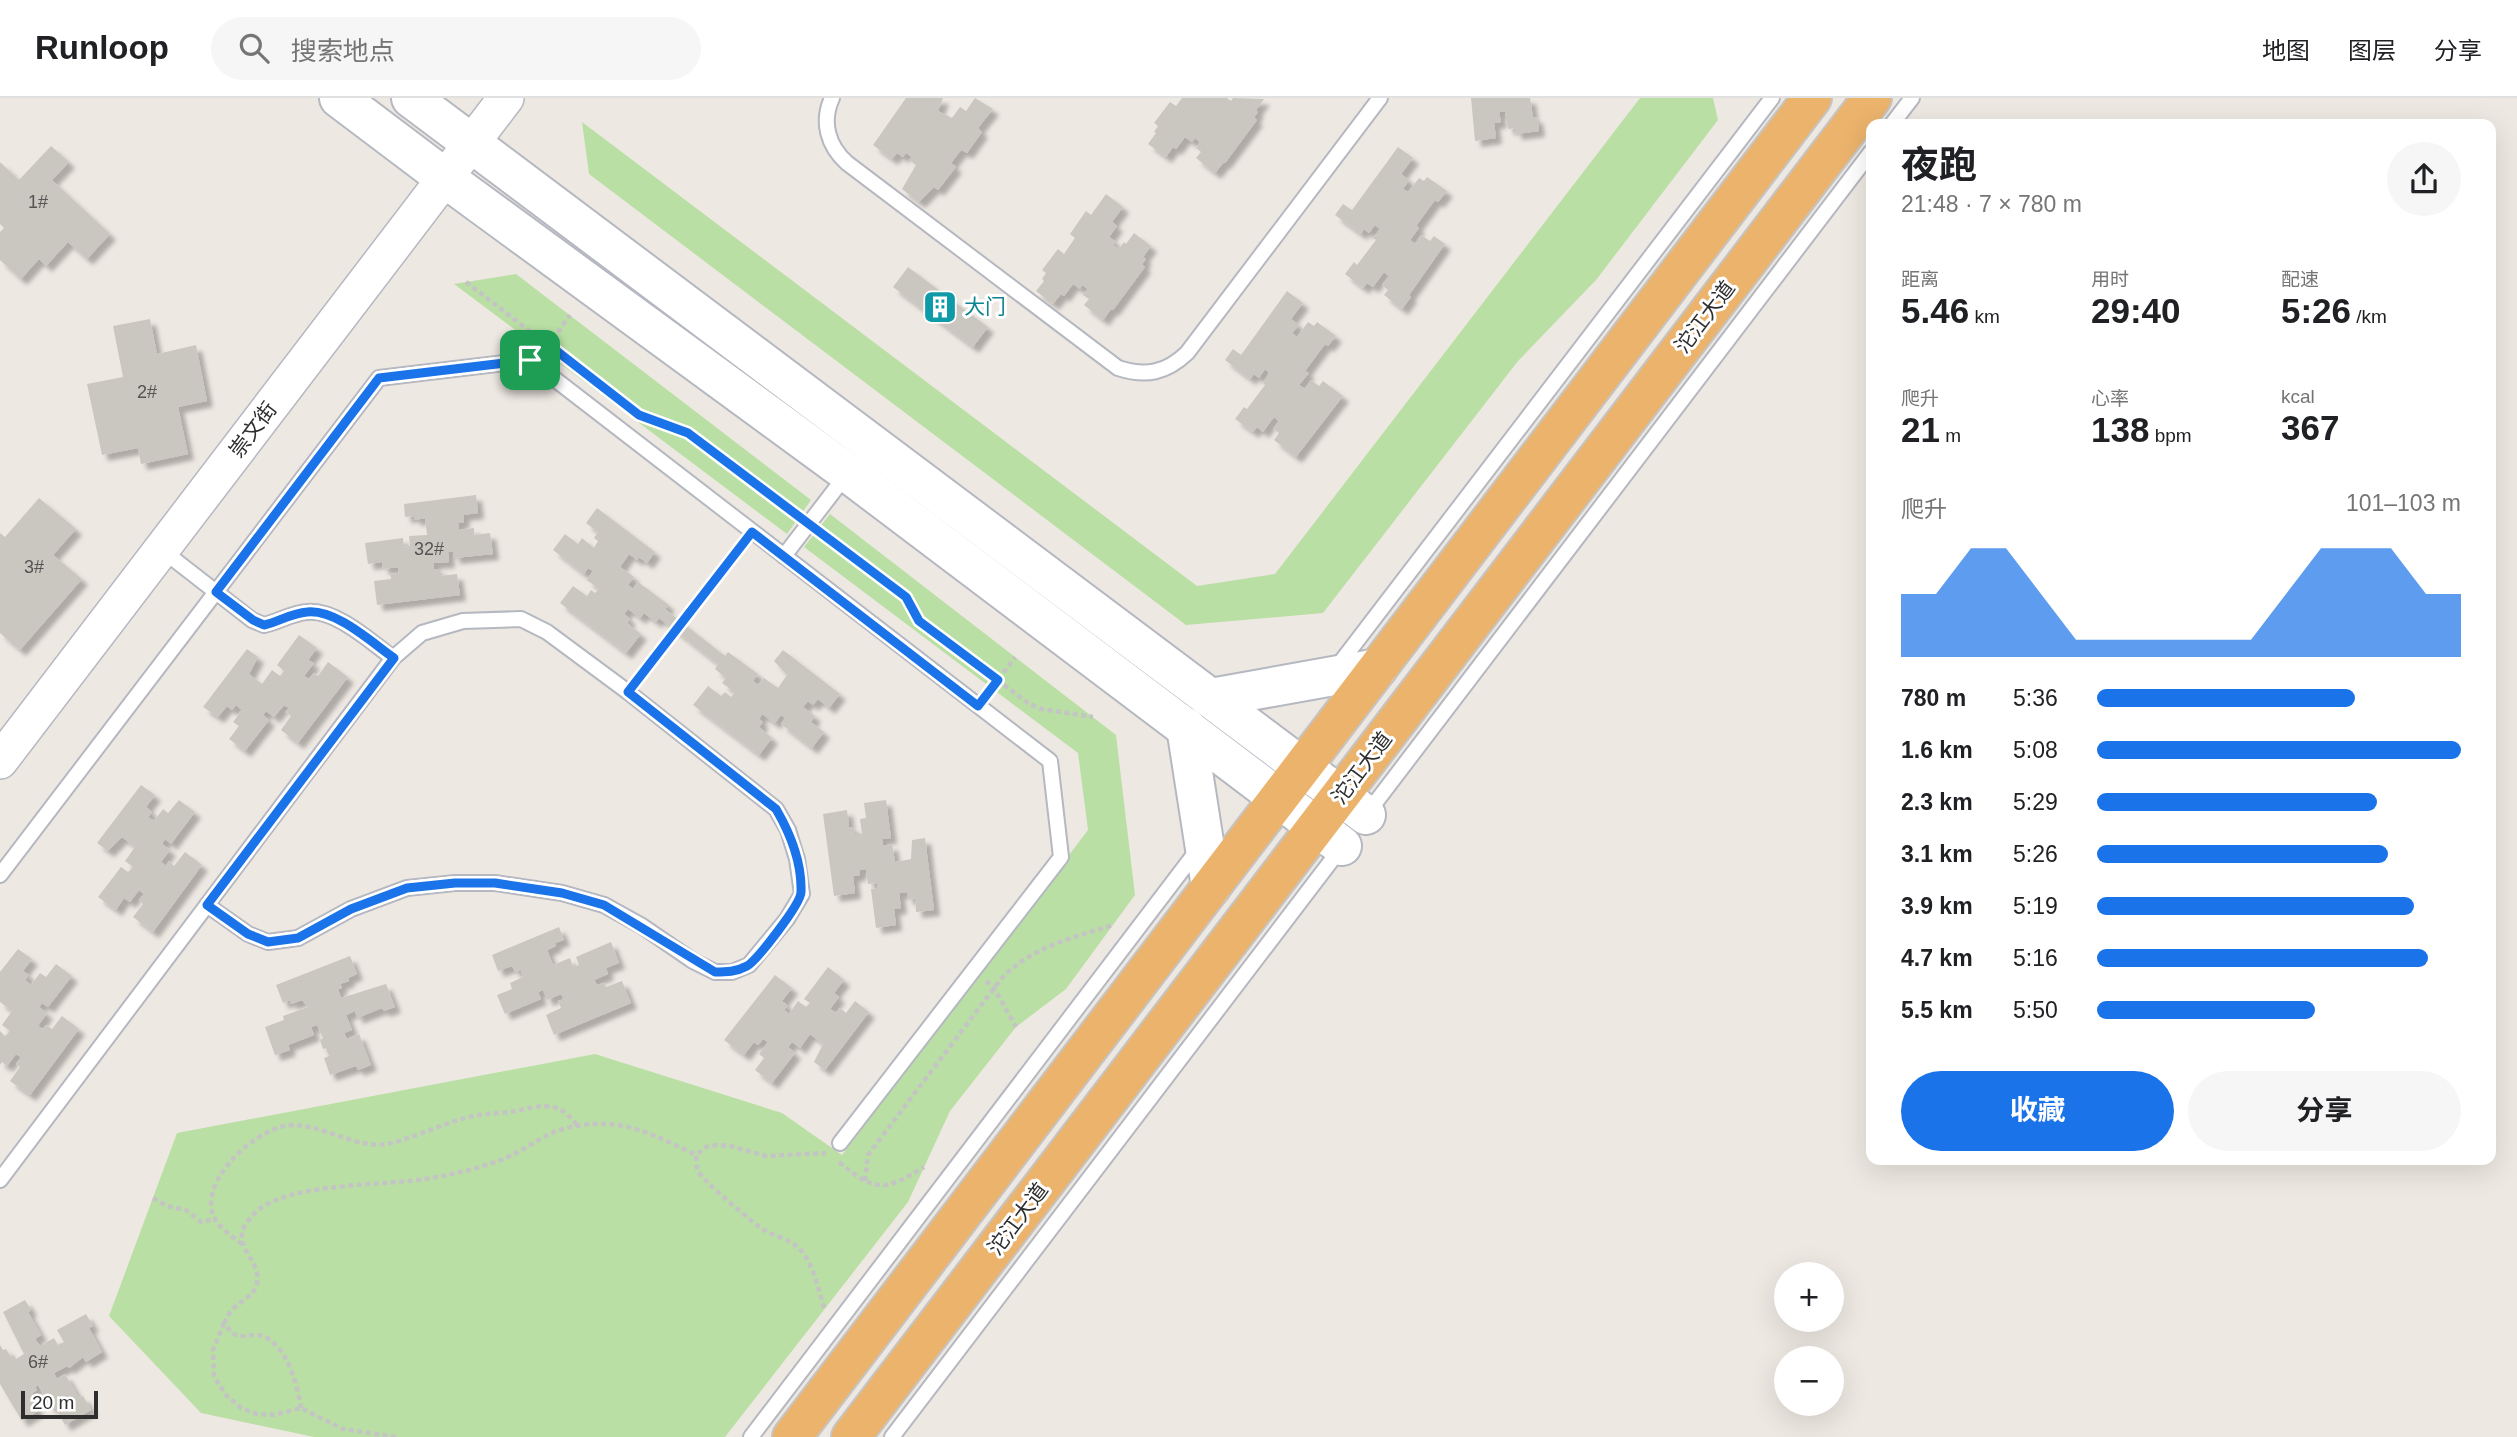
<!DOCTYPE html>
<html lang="zh">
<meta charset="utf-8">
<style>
body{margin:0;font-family:Arial,"Noto Sans SC",sans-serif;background:#f6f6f6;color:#202124;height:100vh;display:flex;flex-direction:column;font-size:26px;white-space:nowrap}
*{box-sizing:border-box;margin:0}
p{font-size:23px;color:#757577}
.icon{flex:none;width:38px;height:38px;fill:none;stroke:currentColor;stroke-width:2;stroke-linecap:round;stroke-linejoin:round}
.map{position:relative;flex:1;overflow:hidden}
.panel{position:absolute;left:1866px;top:21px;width:630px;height:1046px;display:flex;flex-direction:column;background:#fff;border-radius:14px;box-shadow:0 7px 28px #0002}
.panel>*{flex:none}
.tools{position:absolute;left:1774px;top:1164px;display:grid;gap:14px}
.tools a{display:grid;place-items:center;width:70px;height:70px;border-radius:50%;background:#fff;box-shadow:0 7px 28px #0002;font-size:35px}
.scale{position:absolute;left:21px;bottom:18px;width:77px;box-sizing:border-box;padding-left:7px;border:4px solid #2e2e2e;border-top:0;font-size:19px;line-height:24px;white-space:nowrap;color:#2e2e2e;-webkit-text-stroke:5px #fff;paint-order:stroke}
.pin{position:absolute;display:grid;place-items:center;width:60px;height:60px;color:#fff;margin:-30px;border-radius:14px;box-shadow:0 4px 10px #0006}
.round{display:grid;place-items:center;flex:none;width:74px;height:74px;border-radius:37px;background:#f6f6f6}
.headline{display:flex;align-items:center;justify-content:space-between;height:119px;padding:0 35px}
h1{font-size:38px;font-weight:700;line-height:52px}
.stats{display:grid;grid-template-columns:repeat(3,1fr);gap:10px;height:119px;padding:7px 35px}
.stats div{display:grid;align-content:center}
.stats b{font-size:35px;font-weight:700}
.stats small{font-size:19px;font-weight:400}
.stats p{font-size:19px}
.chart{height:196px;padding:14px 35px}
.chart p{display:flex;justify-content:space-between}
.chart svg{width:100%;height:126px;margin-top:7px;fill:#1a73e8;opacity:.7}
.button{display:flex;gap:14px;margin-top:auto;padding:14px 35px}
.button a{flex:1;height:80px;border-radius:42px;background:#1a73e8;color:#fff;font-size:28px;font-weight:700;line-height:80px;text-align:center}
.button a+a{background:#f6f6f6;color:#202124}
ul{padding:0 35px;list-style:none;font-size:23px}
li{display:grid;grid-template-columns:112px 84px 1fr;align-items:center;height:52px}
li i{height:18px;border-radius:9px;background:#1a73e8}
header{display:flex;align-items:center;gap:42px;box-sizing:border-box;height:98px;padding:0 35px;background:#fff;border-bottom:2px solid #e0e0e0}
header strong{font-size:33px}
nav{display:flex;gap:38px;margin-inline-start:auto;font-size:24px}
.search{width:490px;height:63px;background:#f6f6f6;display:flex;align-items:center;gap:18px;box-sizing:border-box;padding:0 24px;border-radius:38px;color:#757577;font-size:26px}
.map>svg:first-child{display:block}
.green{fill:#badfa4}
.building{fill:#cac6c0;filter:url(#shadow)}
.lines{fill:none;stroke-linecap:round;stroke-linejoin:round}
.service-casing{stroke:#b5b8c0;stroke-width:18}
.tertiary-casing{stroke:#b5b8c0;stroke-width:38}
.secondary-casing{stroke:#b5b8c0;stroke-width:42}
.trunk-casing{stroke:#c4c4c4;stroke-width:42}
.path{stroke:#c4c4c4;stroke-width:4.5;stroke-dasharray:5 3.5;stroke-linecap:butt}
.service{stroke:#fff;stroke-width:14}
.tertiary{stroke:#fff;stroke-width:35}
.secondary{stroke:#fff;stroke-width:38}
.trunk{stroke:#ebb36c;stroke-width:38}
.route-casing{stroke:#fff;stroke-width:14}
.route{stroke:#1a73e8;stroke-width:9}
.labels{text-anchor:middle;stroke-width:6;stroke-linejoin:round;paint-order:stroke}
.number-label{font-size:18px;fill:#555452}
.culture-label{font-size:21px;fill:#0d838f;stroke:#fff;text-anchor:start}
.street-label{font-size:21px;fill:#2e2e2e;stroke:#fff}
</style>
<header>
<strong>Runloop</strong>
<div class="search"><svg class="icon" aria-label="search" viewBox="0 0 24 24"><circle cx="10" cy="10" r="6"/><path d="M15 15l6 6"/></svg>搜索地点</div>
<nav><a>地图</a><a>图层</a><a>分享</a></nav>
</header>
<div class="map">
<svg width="2517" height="1339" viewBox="0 0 2517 1339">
<defs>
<filter id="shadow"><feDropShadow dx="6" dy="6" stdDeviation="2" flood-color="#0004"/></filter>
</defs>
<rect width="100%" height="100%" fill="#eee8e2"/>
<!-- green -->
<g class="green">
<polygon points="1640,0 1713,0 1718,22 1596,182 1518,263 1323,515 1186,527 589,76 582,24 1197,488 1275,476"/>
<polygon points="516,176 811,402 787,436 454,186"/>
<polygon points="830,416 1116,637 1135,797 1066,891 1016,929 950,1013 908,1104 725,1339 314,1339 201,1315 109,1218 177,1035 595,956 782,1015 842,1057 1088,732 1078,655 804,449"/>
</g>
<!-- building -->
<g class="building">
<polygon points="906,0 943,0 938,13 952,20 960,9 966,13 975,0 993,11 978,30 982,34 967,55 961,52 951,65 956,69 938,92 934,89 919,104 902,91 916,67 909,62 912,59 906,55 903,59 897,55 892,61 873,47"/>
<polygon points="1182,0 1227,0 1231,3 1233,0 1264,1 1256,12 1258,14 1254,19 1257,22 1225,65 1224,64 1215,75 1196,60 1201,54 1196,50 1200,44 1195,40 1192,44 1185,39 1176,51 1173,49 1166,59 1148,46 1156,35 1154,34 1158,28 1154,25 1170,4 1176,8"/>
<polygon points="1471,0 1530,0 1533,20 1537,19 1539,33 1516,36 1515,30 1508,31 1505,13 1499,14 1501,24 1494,25 1496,40 1475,43"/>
<polygon points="51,48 69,64 52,82 110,136 87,161 68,144 46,168 39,161 21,181 0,162 0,134 4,130 0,126 0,64 19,82"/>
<polygon points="1398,49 1413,60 1401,76 1409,82 1403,91 1408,94 1419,80 1424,83 1427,79 1447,93 1438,104 1435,102 1416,128 1419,130 1410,142 1415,146 1421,137 1430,143 1434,138 1445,146 1409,197 1411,199 1402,211 1384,197 1388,192 1382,187 1389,178 1384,174 1373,189 1367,185 1363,190 1345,176 1354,164 1357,167 1376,142 1373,140 1380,131 1375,127 1369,135 1364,131 1361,136 1335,117 1343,106 1352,112"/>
<polygon points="1106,96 1123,109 1112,124 1117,128 1109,139 1116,144 1113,147 1119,151 1124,144 1126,146 1134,135 1151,148 1143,159 1146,161 1142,166 1145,169 1113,212 1111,211 1103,222 1084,207 1089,201 1083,197 1088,191 1082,187 1080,191 1073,186 1064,198 1061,196 1053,206 1036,193 1044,183 1042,181 1046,175 1042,172 1058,151 1064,156 1075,140 1070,136 1086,113 1091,117"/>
<polygon points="908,169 988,229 973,249 893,189"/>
<polygon points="1287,193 1303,205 1291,221 1299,227 1292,235 1297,239 1308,224 1314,228 1317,224 1336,238 1328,248 1325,246 1305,273 1309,275 1299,287 1305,291 1311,282 1319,288 1323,283 1343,298 1296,359 1274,342 1279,335 1273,331 1279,323 1274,319 1263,334 1257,329 1253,334 1235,321 1244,309 1247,311 1265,287 1263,285 1269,275 1265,271 1259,280 1254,276 1250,281 1225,262 1233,251 1241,257"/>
<polygon points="150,221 157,256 196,247 207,303 178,309 188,356 141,366 138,350 102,357 87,286 123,279 113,228"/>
<polygon points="476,397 478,415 463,417 464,424 458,425 459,432 474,430 474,437 490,435 493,456 454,460 453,453 448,454 449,464 433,465 434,471 440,471 440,478 457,476 460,497 377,507 374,483 391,481 391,476 399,475 398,469 383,471 382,464 368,466 365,445 403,440 404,449 410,448 409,438 427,437 425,420 415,422 414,418 405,419 404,406"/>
<polygon points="39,400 76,431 53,457 82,481 20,552 0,535 0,435 5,439"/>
<polygon points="597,410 655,454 647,465 639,459 637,462 629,456 620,469 634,479 628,487 633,491 638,484 669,507 665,511 725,558 728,554 758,576 753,583 758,587 764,580 778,590 787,577 774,563 783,552 840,596 829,610 818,601 813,607 808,603 803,609 815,618 811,624 824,634 812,650 781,626 785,620 781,617 775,625 762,616 759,621 763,624 759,629 772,640 759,657 693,607 708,588 721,598 725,594 731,599 735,594 722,585 726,580 715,571 718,566 659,520 656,524 644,515 640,520 628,511 624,516 630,521 627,525 641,536 626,555 560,505 573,488 587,498 591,492 595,495 599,491 587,482 593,473 588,470 584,476 553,452 565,436 578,446 582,440 594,450 598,443 594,440 598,434 586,425"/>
<polygon points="299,537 317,550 308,562 314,565 304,578 309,581 314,575 318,578 328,564 348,579 298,645 281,632 291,618 285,614 289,610 284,607 274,619 266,613 263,617 269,622 245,653 229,641 239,628 233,624 242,612 236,607 232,612 227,608 218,619 203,609 247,551 258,559 249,576 262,586 272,572 280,578 284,573 277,567"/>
<polygon points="141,687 155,697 146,709 152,714 148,719 154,723 163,711 168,715 179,702 195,714 171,746 165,741 162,746 170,752 161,764 166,768 169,763 174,768 185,754 202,767 153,834 133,819 143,806 139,802 144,796 139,792 130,804 124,800 116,812 98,799 121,769 128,774 133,769 125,763 135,749 122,739 108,753 97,745"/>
<polygon points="886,702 891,740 882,741 883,748 892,746 895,764 911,761 912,742 925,740 934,812 916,814 915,800 907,801 907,794 899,795 901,810 894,811 896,827 876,830 871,791 878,790 877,785 868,786 866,771 860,772 860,777 853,778 855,795 834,798 823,716 847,712 849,729 854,729 855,736 862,736 860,721 866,720 864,705"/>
<polygon points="559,829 564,842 555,845 556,848 547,852 553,867 570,860 573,869 579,867 576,859 611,844 619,865 606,870 608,876 594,882 597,887 604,885 606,889 622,883 631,905 554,937 546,917 561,910 558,903 564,901 561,896 547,902 543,892 538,894 541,901 505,916 497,897 512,891 510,885 523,879 521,872 515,874 512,868 498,873 492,857"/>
<polygon points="18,851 32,861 23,873 29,877 25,882 31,887 40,875 46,879 56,866 72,878 48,909 42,905 39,909 47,915 38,928 43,931 46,927 52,931 62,918 79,931 30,997 10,983 20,969 16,966 21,959 16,956 7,968 2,964 0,967 0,933 5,938 10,933 2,927 12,913 0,904 0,874"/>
<polygon points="350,858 357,876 348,880 349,883 340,886 342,890 338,891 341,900 386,886 395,909 384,913 382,910 357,920 355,913 346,917 352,932 344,935 347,941 359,936 371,967 358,972 356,968 330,977 324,960 329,958 326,950 323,951 320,942 323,940 317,927 311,929 314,937 288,947 290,952 275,957 265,929 284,922 283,918 308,909 302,902 291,906 290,902 283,905 276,887"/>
<polygon points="828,869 844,882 834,895 839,899 830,911 837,915 840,910 846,915 855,903 869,914 825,972 814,964 823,946 810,936 800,950 792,944 788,949 795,955 772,985 755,972 764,960 759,956 768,944 763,941 758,947 754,944 744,957 724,942 775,877 792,890 782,903 788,908 784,912 789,916 798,903 806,909 810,905 804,901"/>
<polygon points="25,1202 31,1212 28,1214 41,1237 35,1241 40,1248 54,1240 58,1247 64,1244 57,1232 86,1216 93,1228 89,1230 102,1254 86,1264 83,1259 69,1270 67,1268 54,1275 57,1281 65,1276 79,1300 83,1298 91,1312 65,1327 55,1309 51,1310 38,1287 35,1289 37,1292 32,1295 38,1304 34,1306 38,1313 22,1323 0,1286 0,1247 3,1252 6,1251 11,1259 14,1257 16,1261 24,1256 3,1214"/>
</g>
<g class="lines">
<!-- service casing -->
<g class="service-casing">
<g id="service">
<path d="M832,0C821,24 828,48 847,65L1118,270C1146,279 1166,275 1187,255L1380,0"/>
<polyline points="1892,26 1912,0"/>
<polyline points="784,458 847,376"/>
<polyline points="1337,569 1772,0"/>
<polyline points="1366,717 1871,54"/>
<polyline points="0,777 379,280 530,262 1050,663 1061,759 840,1045"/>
<polyline points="207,807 248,836 268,844 298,840 351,811 407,790 455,785 495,785 562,795 604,807 642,828 693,863 715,874 732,874 749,867 787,821 802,796 797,761 788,732 776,711 628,594 547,534 521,521 463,523 422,535 393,560"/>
<path d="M0,1082L393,560C371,544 336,511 307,514C292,515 278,524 264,527L252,522L162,452"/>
<polyline points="751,1339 1199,750"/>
<polyline points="892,1339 1341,750"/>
</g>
</g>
<!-- tertiary casing -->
<g class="tertiary-casing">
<polyline id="tertiary" points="0,663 506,0"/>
</g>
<!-- secondary casing -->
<g class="secondary-casing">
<g id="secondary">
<polyline points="339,0 445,80 848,375 1342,748"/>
<polyline points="411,0 1366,717"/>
<polyline points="1211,600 1378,570"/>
<polyline points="1186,629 1211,789"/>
</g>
</g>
<!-- trunk casing -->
<g class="trunk-casing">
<g id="trunk">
<polyline points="792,1339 1812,0"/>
<polyline points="851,1339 1872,0"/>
</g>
</g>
<!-- path -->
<g class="path">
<polyline points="466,184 639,317 688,335 793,415"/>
<polyline points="548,248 570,217"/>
<polyline points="822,437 906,499 919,523 1028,605 1041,611 1093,619"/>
<polyline points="639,580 741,448"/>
<polyline points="988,595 1015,559"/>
<polyline points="986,883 994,890 1016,929"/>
<path d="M839,1064C875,1094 884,1094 924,1069"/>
<path d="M865,1083L868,1057L1001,881C1031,849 1072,840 1113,827"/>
<polyline points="153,1100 167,1108 186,1112 201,1124 215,1121"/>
<path d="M242,1146C233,1139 221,1131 215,1121C195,1084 259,1026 294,1027C324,1028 359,1051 387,1046C411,1041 435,1029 458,1022C476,1016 492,1016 510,1014C524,1012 539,1006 553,1009C564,1011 571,1020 578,1028"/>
<path d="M824,1210C819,1192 814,1170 803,1155C794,1142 779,1140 766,1133C756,1128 702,1082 698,1073C696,1069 697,1062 696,1057L706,1049L716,1047L730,1048L766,1058L826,1055"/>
<polyline points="224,1225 213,1252 214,1279 227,1298 241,1310 257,1316 273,1317 301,1310 343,1331 396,1339"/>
<path d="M301,1310C297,1286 289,1254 267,1240C251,1230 236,1250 225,1224C232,1203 254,1202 257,1185C262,1157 221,1147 256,1114C287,1084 388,1088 431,1080C454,1076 476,1071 498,1063C518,1056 536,1042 554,1034C570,1028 590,1025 607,1026C637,1027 669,1044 696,1057"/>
</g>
<!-- service -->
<use href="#service" class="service"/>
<!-- tertiary -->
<use href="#tertiary" class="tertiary"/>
<!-- secondary -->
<use href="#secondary" class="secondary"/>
<!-- trunk -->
<use href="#trunk" class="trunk"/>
</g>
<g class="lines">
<!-- route casing -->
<g class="route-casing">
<path id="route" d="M549,247L639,317L688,335L906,499L919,523L998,582L978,608L752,434L628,594L776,711C790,735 802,765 801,794C801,806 757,862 747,868C736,874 726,874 715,874L604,807L562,795L495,785H455L407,790L351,811L298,840L268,844L248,836L207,807L394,560C371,544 336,511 307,514C292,515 278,524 264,527L253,522L216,494L379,280L530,262L535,266Z"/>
</g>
<!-- route -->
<use href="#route" class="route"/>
</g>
<!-- icons -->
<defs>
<g id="building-square" transform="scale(1.75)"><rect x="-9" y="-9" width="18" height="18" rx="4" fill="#0f9aa8" stroke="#fff"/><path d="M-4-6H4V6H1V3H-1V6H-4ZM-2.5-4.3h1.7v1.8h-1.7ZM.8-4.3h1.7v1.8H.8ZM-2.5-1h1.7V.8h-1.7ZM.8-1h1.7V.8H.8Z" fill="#fff"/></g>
</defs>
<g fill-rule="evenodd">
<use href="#building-square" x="940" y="209"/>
</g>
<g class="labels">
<!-- number labels -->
<g class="number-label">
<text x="38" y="110">1#</text>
<text x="147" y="300">2#</text>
<text x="429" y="457">32#</text>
<text x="34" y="475">3#</text>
<text x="38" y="1270">6#</text>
</g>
<!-- culture labels -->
<g class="culture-label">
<text x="964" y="216">大门</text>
</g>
<!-- street labels -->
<g class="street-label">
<text transform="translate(1705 219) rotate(-53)" y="7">沱江大道</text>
<text transform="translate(253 332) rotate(-53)" y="7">崇文街</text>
<text transform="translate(1362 670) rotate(-53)" y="7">沱江大道</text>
<text transform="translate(1018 1121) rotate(-53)" y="7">沱江大道</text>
</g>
</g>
</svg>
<div class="tools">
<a>+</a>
<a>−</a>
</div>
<div class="scale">20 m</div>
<div class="pin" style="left:530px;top:262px;background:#1e9e55"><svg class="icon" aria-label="arrive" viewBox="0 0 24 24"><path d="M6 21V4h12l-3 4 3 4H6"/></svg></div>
<section class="panel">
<div class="headline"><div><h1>夜跑</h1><p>21:48 · 7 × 780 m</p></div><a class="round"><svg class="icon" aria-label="share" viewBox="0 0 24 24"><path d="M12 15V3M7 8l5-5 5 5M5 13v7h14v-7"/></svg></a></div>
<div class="stats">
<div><p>距离</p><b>5.46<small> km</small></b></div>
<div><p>用时</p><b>29:40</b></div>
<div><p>配速</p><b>5:26<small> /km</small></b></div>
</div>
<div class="stats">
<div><p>爬升</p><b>21<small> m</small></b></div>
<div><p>心率</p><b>138<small> bpm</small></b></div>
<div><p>kcal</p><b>367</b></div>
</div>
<div class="chart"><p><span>爬升</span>101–103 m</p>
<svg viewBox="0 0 160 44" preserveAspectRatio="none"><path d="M0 44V22L10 22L20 6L30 6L40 22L50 38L60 38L70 38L80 38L90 38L100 38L110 22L120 6L130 6L140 6L150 22L160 22V44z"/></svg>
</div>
<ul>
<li><b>780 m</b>5:36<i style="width:71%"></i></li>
<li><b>1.6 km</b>5:08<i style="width:100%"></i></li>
<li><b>2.3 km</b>5:29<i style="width:77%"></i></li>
<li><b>3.1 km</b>5:26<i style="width:80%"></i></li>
<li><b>3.9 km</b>5:19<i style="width:87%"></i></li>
<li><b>4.7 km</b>5:16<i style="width:91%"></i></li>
<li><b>5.5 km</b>5:50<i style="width:60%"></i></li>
</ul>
<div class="button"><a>收藏</a><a>分享</a></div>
</section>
</div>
